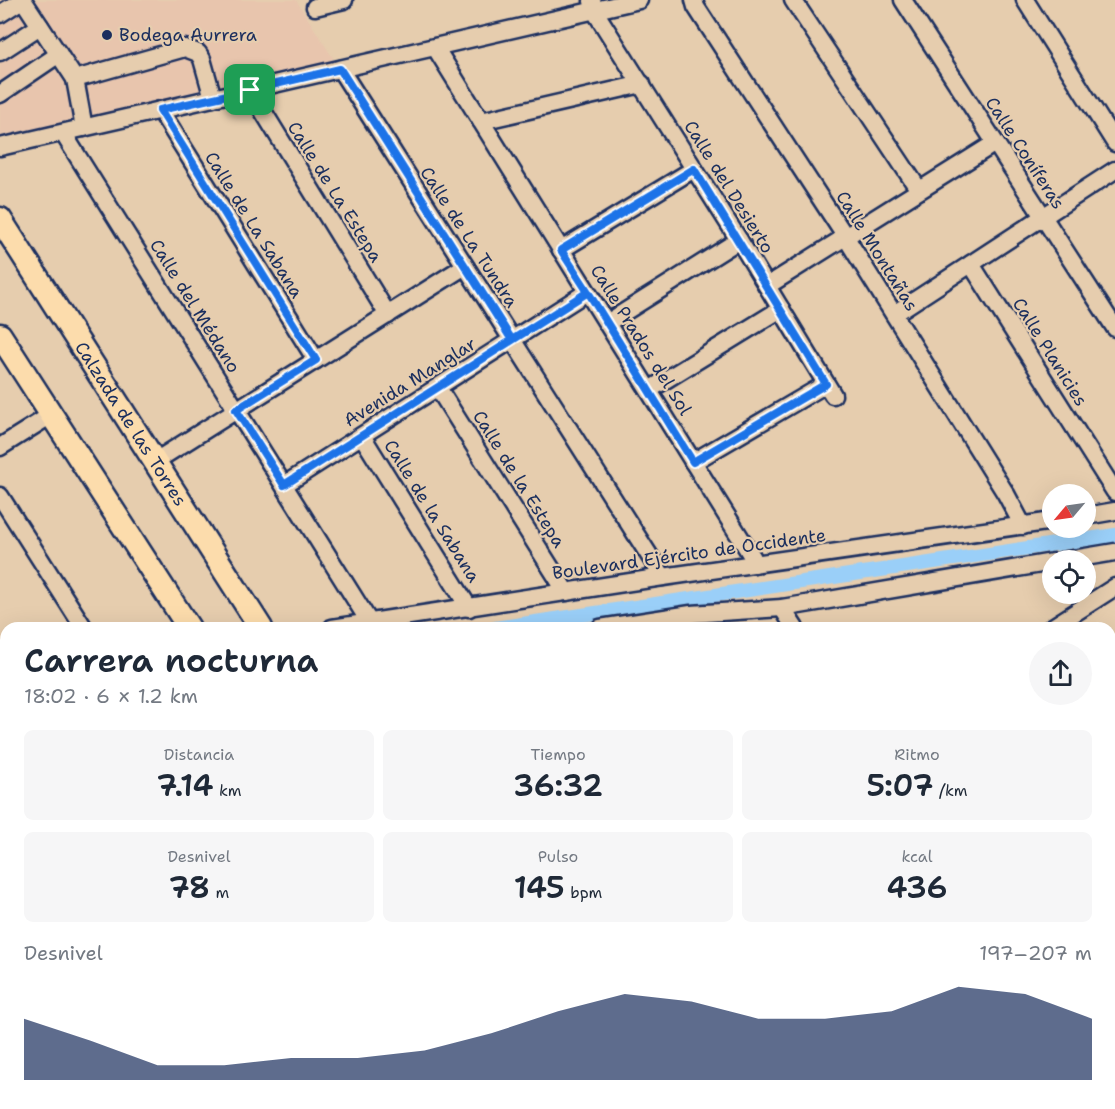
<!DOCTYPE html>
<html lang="es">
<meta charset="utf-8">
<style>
body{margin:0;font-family:"Shantell Sans",sans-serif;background:#f6f6f7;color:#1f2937;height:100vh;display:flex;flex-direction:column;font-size:22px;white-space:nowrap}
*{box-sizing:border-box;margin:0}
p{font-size:20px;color:#747a83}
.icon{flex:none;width:33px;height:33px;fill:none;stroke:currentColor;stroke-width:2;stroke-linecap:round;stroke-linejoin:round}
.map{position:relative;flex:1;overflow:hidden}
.side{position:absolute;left:0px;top:622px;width:1116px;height:488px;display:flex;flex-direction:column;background:#fff;border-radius:18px 18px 0 0;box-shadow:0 6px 24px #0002}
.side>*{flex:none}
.needle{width:39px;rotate:241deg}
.fabs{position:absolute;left:1042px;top:484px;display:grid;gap:12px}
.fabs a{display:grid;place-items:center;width:54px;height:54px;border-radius:50%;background:#fff;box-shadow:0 6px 24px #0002;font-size:30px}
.pin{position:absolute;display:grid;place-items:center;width:51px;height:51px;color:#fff;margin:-26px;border-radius:12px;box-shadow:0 3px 9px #0006}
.round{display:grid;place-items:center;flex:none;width:63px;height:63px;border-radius:32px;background:#f6f6f7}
.head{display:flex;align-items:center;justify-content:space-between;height:102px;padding:0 24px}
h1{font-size:33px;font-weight:600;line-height:45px}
.metrics{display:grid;grid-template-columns:repeat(3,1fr);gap:9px;height:102px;padding:6px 24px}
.metrics div{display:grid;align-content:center;border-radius:9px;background:#f6f6f7;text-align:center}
.metrics b{font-size:30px;font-weight:600}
.metrics small{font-size:16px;font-weight:400}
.metrics p{font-size:16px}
.chart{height:168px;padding:12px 24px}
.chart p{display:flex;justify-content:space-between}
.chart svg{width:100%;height:108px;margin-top:6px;fill:#1b2f5e;opacity:.7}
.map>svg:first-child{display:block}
.built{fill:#e8c5ad}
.green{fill:#abe8ae;stroke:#638c86;stroke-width:1.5}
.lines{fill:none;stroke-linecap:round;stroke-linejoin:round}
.canal{stroke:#9acff8;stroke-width:14}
.minor-casing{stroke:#1b2f5e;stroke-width:21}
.major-casing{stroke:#1b2f5e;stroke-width:27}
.minor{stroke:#e6cdae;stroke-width:16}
.major{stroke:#fcdcac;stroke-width:22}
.route-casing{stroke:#fff;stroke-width:12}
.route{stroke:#1a73e8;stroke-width:8}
.poi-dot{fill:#1b2f5e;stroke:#e6cdae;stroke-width:2}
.labels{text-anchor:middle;stroke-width:4.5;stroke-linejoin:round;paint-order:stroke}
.poi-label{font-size:18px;fill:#1b2f5e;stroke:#e6cdae;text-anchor:start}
.street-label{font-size:18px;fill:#1b2f5e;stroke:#e6cdae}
</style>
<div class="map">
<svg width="1115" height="1109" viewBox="0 0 1115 1109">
<rect width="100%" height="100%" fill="#e6cdae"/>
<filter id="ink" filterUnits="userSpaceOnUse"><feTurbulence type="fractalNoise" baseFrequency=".0167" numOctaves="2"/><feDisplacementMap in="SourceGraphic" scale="12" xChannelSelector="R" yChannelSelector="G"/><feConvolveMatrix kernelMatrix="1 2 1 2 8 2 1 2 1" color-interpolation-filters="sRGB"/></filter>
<g filter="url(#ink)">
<!-- built -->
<polygon class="built" points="0,0 296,0 340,69 0,147"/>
<!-- green -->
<g class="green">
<polygon points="1110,881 1115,882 1115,966 1110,969"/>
<polygon points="166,1104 215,1104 218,1109 157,1109"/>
</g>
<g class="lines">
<!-- canal -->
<g class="canal">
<polyline points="495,628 1115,535"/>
<polyline points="0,681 6,681"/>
</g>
<!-- minor casing -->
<g class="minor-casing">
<g id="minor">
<polyline points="23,0 75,79 185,48 198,53 202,59 213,98"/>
<polyline points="694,0 696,7 845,236 1006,494 1023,526"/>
<polyline points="793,0 919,190"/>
<polyline points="903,0 1115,328"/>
<polyline points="1025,0 1115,143"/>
<polyline points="592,1 594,10 739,240 833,395"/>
<polyline points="315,7 344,0"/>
<polyline points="0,14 22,0"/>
<polyline points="435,47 753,558 754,564"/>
<polyline points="0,52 40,26"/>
<polyline points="340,69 663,577"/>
<polyline points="75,79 84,128"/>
<polyline points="250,90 388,315"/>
<polyline points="0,94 59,54"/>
<polyline points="160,110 316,360"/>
<polyline points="481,121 642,84"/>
<polyline points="63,133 370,623"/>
<polyline points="0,147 639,0"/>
<polyline points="561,250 694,169"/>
<polyline points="971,264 1115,492"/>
<polyline points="767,286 995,143"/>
<polyline points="894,314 1115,170"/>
<polyline points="607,323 739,240"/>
<polyline points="438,388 566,592"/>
<polyline points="649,390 781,309"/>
<polyline points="362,436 469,608"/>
<polyline points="0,447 51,415"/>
<polyline points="154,462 465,266"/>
<polyline points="693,462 826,384"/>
<polyline points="284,485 587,292"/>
<polyline points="0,496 84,628"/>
<polyline points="1086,516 1115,511"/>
<polyline points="1061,561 1115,552"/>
<polyline points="782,608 795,628"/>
<polyline points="332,628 663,577 1053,521"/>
<polyline points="600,628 691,614 782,608 1053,562"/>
<polyline points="1051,628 1115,587"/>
<polyline points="0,654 6,663"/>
<polyline points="0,700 6,700"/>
<polyline points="1110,703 1115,711"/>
<polyline points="0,803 6,813"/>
<polyline points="0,834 6,831"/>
<polyline points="1110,866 1114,872"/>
<polyline points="0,930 6,926"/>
<polyline points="1110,983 1115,980"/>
<polyline points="0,1037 6,1033"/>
<polyline points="99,1104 102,1109"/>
<polyline points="688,1104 691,1109"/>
<polyline points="795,1104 799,1109"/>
<polyline points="999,1104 1002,1109"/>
<polyline points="1099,1104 1102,1109"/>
<polyline points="904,1109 913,1104"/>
</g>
</g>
<!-- major casing -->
<g class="major-casing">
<g id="major">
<path id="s1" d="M0,219L261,628"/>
<polyline points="0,335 189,628"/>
<polyline points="492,1104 495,1109"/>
<polyline points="555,1104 558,1109"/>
</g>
</g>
<!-- minor -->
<use href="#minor" class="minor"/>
<!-- major -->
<use href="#major" class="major"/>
</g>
</g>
<g class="lines" filter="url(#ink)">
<!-- route casing -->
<g class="route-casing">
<polyline id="route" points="250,90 160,110 316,360 236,410 284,485 588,292 693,462 826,384 694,169 561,250 588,292 512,340 340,69 250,90"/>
</g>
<!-- route -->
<use href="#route" class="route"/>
</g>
<!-- markers -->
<circle class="poi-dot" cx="107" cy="35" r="6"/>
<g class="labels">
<!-- poi labels -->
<g class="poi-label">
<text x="119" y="41">Bodega Aurrera</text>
</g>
<!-- street labels -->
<g class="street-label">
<text transform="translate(1025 153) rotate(57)" y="6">Calle Coníferas</text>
<text transform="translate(729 187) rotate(58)" y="6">Calle del Desierto</text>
<text transform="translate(335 192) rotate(58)" y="6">Calle de La Estepa</text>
<text transform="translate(254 225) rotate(58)" y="6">Calle de La Sabana</text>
<text transform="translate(469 237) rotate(57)" y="6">Calle de La Tundra</text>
<text transform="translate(877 251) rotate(58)" y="6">Calle Montañas</text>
<text transform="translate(195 306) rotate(58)" y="6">Calle del Médano</text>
<text transform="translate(641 340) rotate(58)" y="6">Calle Prados del Sol</text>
<text transform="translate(1050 352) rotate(58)" y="6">Calle Planicies</text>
<text transform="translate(410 382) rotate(-32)" y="6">Avenida Manglar</text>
<text dy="6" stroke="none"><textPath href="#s1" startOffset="243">Calzada de las Torres</textPath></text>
<text transform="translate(519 479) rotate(58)" y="6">Calle de la Estepa</text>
<text transform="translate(432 511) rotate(58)" y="6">Calle de la Sabana</text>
<text transform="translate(689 554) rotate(-8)" y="6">Boulevard Ejército de Occidente</text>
</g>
</g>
</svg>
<div class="fabs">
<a><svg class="needle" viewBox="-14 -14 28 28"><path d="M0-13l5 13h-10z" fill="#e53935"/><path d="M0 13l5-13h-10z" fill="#747a83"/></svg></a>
<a><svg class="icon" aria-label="locate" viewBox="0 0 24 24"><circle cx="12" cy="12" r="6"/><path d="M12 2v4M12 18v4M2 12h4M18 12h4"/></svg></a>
</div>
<div class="pin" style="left:250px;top:90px;background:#1e9e55"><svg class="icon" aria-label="arrive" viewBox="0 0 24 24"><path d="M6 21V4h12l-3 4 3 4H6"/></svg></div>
<section class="side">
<div class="head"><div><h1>Carrera nocturna</h1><p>18:02 · 6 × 1.2 km</p></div><a class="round"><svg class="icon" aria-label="share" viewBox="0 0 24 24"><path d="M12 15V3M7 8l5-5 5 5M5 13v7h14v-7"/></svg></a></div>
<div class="metrics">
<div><p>Distancia</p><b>7.14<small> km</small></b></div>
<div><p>Tiempo</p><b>36:32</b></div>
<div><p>Ritmo</p><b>5:07<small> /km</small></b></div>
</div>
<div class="metrics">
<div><p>Desnivel</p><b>78<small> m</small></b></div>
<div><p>Pulso</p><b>145<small> bpm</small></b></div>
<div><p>kcal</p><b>436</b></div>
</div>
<div class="chart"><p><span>Desnivel</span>197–207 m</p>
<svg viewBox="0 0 160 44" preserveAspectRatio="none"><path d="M0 44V19L10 28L20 38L30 38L40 35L50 35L60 32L70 25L80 16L90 9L100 12L110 19L120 19L130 16L140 6L150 9L160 19V44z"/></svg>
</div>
</section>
</div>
